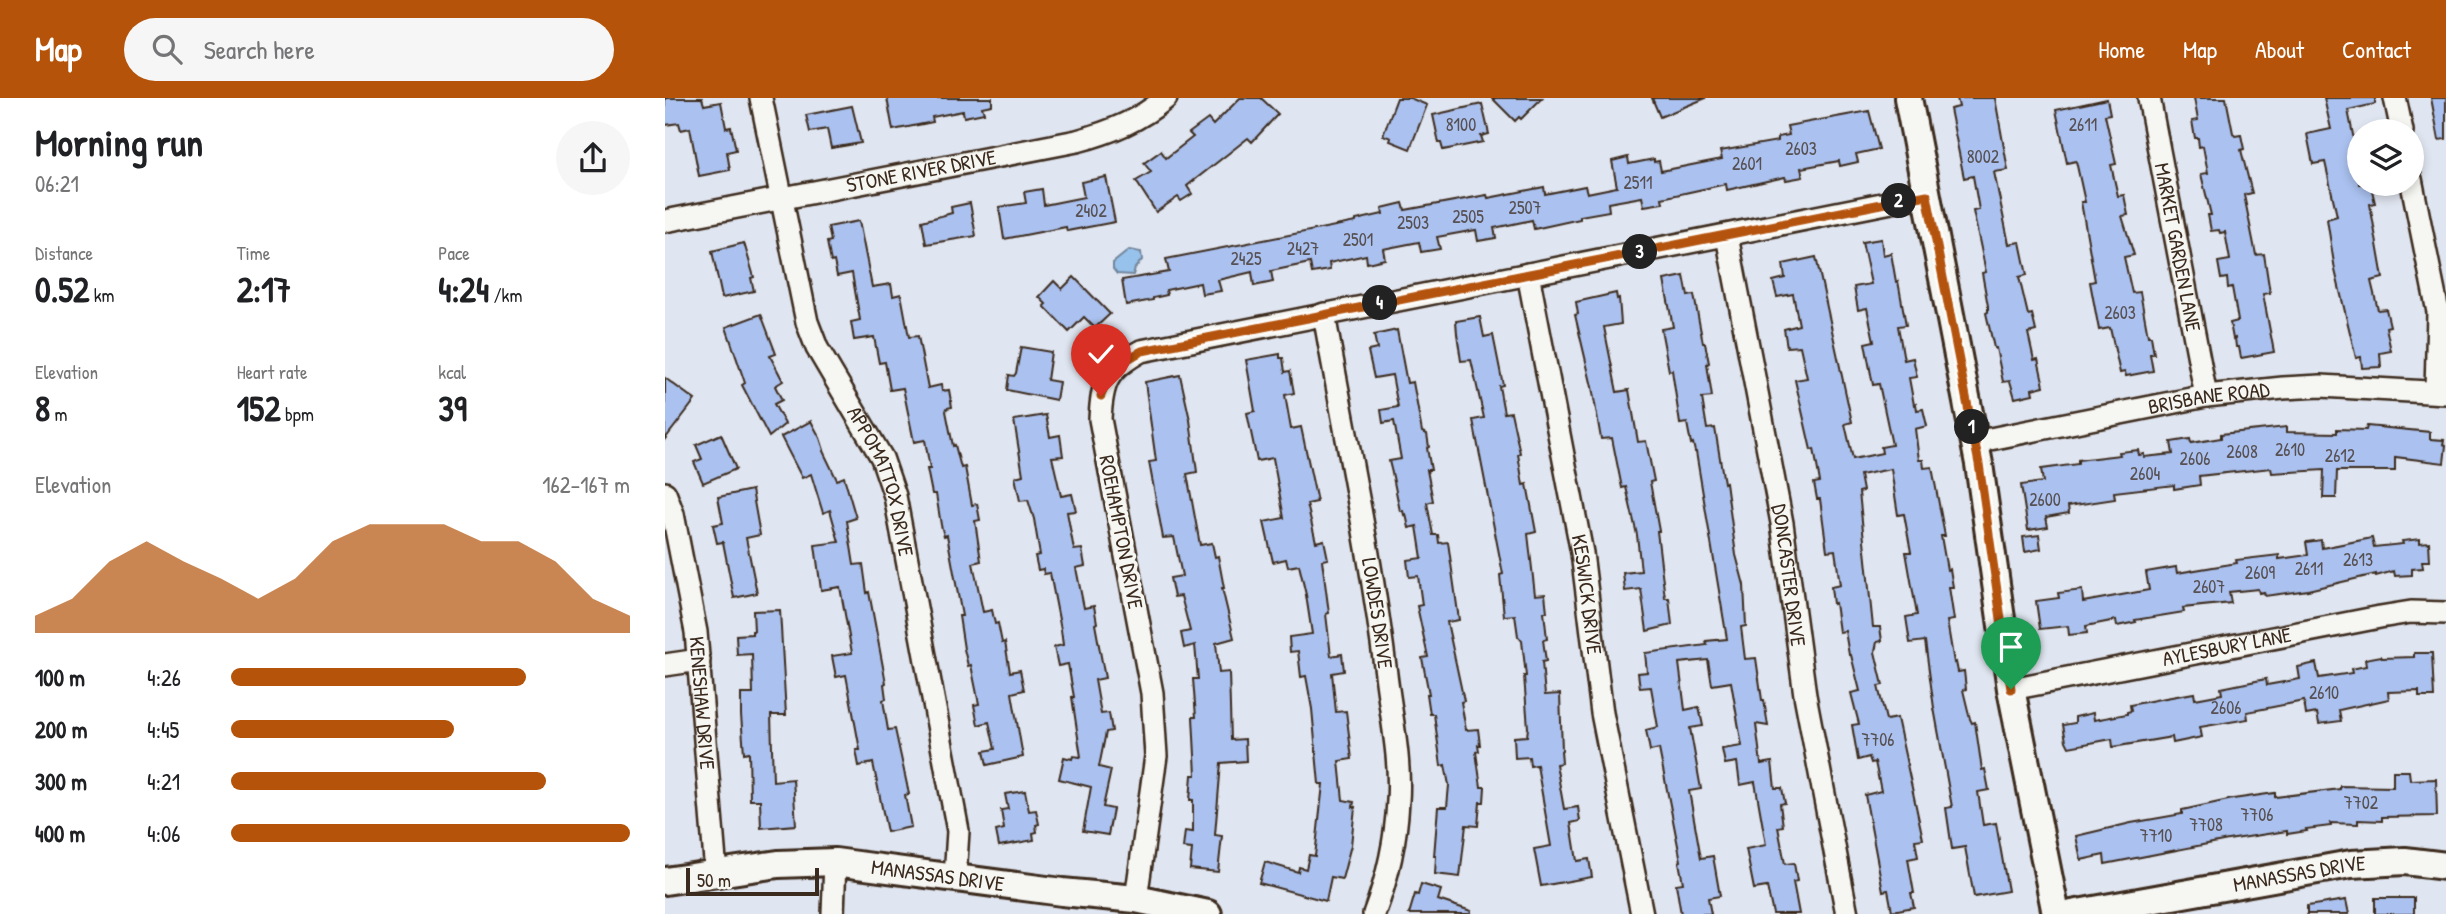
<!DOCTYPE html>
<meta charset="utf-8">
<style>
body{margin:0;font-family:"Patrick Hand",sans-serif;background:#f6f6f6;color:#202124;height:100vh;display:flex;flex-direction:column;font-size:26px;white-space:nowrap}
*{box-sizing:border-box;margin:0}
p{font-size:23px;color:#757577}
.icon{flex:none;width:38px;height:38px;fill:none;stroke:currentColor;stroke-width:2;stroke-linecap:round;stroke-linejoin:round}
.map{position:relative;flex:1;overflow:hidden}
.side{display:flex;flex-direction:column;background:#fff;width:665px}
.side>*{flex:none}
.tools{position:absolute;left:1682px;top:21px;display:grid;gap:14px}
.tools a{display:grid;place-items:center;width:77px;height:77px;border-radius:50%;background:#fff;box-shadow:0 4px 10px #0003;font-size:35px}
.scale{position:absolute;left:21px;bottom:18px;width:133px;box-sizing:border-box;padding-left:7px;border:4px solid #3b2a1e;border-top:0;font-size:19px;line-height:24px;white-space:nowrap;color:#3b2a1e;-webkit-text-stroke:5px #f6f6f2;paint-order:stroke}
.pin{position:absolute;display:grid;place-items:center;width:60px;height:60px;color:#fff;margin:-72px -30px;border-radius:50% 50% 50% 0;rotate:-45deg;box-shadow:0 0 7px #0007}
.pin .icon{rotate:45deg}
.km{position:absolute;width:35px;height:35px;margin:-18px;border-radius:50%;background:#222;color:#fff;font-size:19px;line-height:35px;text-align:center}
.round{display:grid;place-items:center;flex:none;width:74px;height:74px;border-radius:37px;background:#f6f6f6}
.headline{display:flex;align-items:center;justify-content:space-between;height:119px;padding:0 35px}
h1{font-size:38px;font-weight:700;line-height:52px}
.metrics{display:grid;grid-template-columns:repeat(3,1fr);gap:10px;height:119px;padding:7px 35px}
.metrics div{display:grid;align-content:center}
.metrics b{font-size:35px;font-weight:700}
.metrics small{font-size:19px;font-weight:400}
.metrics p{font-size:19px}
.chart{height:196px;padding:14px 35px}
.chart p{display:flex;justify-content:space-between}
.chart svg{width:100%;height:126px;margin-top:7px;fill:#b45309;opacity:.7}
ul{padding:0 35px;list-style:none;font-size:23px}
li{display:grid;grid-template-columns:112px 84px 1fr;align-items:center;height:52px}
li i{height:18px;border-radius:9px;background:#b45309}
header{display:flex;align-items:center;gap:42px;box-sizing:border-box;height:98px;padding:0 35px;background:#b45309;color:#fff}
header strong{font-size:33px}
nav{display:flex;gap:38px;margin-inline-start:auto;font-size:24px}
.search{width:490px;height:63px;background:#f6f6f6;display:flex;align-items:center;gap:18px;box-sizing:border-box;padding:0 24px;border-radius:38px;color:#757577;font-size:26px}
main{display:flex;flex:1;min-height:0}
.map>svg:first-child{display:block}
.water{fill:#96c2ec;stroke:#72859a;stroke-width:2}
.building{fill:#abc2f0;stroke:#3b2a1e;stroke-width:2}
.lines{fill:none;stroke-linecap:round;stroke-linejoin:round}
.minor-casing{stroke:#3b2a1e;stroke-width:26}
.tertiary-casing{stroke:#3b2a1e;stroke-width:32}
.minor{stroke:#f6f6f2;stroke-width:21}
.tertiary{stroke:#f6f6f2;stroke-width:26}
.route-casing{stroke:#fff;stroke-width:14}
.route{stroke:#b45309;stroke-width:9}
.labels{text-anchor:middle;stroke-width:7;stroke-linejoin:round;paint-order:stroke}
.number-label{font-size:18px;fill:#575052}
.street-label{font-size:21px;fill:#3b2a1e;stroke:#f6f6f2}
</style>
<header>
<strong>Map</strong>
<div class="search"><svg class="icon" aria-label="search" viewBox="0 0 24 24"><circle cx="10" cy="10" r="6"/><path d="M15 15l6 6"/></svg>Search here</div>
<nav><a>Home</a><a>Map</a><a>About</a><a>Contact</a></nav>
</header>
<main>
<section class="side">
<div class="headline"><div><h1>Morning run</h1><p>06:21</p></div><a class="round"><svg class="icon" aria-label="share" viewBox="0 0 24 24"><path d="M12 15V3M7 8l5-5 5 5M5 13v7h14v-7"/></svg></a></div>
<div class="metrics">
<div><p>Distance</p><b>0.52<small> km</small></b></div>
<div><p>Time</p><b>2:17</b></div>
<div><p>Pace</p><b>4:24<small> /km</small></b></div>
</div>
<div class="metrics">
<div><p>Elevation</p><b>8<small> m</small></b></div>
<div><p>Heart rate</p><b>152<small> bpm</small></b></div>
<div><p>kcal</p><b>39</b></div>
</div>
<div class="chart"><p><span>Elevation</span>162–167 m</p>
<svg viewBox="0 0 160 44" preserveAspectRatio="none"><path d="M0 44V38L10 32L20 19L30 12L40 19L50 25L60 32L70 25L80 12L90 6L100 6L110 6L120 12L130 12L140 19L150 32L160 38V44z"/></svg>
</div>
<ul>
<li><b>100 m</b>4:26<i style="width:74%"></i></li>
<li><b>200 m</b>4:45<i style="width:56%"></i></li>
<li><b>300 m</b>4:21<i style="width:79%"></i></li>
<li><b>400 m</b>4:06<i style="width:100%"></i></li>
</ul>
</section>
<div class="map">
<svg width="1781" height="816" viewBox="0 0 1781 816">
<rect width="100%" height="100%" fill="#e0e6f1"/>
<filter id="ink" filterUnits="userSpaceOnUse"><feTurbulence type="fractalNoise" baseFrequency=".0143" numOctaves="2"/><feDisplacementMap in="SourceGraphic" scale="14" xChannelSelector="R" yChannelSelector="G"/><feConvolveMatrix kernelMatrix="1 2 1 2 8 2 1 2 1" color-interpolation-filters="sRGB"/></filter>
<g filter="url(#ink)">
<!-- water -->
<polygon class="water" points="464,152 476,154 477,162 470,170 468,177 452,176 448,171 448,165"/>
<!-- building -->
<g class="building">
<polygon points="0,0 37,0 39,7 56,4 61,30 66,29 71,52 62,54 65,72 34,78 25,30 16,32 14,25 0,27"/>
<polygon points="222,0 327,0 327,7 317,9 319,15 299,19 298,13 267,19 268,24 228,32"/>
<polygon points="575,0 596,0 613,16 587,44 583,40 522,88 527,96 516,103 513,99 491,114 471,83 486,74 479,65 496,53 501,60 528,39 524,35 543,21 548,27"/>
<polygon points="732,0 745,0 762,7 745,51 725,43 726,40 718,37"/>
<polygon points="827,0 877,0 856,21 854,19 850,23"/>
<polygon points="987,0 1041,0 995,19"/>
<polygon points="1292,0 1330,0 1343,72 1329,74 1344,146 1355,144 1362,177 1354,179 1363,217 1367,216 1371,233 1363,235 1369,262 1373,261 1379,288 1367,291 1368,296 1350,300 1345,283 1338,284 1331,250 1329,250 1321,215 1323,214 1323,208 1317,175 1321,174 1308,113 1314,112 1308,78 1299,80 1285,11 1294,9"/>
<polygon points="1529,0 1561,0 1568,35 1570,38 1576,37 1579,51 1576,52 1587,95 1579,97 1591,157 1599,156 1605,195 1598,196 1609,254 1576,260 1574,249 1571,249 1570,240 1568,241 1565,225 1573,223 1567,189 1563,190 1562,180 1556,181 1553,164 1565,162 1560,134 1555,135 1554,132 1546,133 1543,117 1546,117 1536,76 1543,75 1538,48 1534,49 1533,40 1530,40 1527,23 1533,22"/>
<polygon points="1659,0 1710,0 1710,6 1683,12 1694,67 1694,86 1701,86 1701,89 1706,88 1710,105 1705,106 1718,180 1706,183 1713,212 1721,211 1725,228 1721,229 1726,253 1715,255 1716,269 1697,270 1696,259 1691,260 1670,172 1662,121 1672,118 1660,64 1648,66 1642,36 1666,31"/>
<polygon points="1766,0 1781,0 1781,41 1774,42"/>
<polygon points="1442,1 1445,16 1440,17 1451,66 1446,67 1453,98 1459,97 1463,117 1457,118 1469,157 1459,159 1467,195 1475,194 1483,238 1486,238 1489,256 1485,256 1488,273 1461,278 1460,274 1455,275 1445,230 1434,232 1425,184 1430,183 1416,104 1420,104 1411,63 1402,65 1391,12"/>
<polygon points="817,6 824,36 816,38 818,44 778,52 776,45 774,45 768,17"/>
<polygon points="187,8 196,45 166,50 162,31 145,34 141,17"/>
<polygon points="1204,13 1214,51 1191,56 1193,64 1175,68 1174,63 1136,70 1138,79 1121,82 1120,79 1062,92 1061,86 997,100 998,105 979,108 977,99 943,105 944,113 915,118 915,121 869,131 867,122 829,130 831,140 813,143 811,132 772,139 775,151 756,154 754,144 718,151 720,161 702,165 701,157 664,165 665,172 647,175 645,165 606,173 608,184 589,188 587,174 553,182 556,193 537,196 535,185 501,192 502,197 488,200 488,202 461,207 457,182 504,174 501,161 691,124 691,122 718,116 717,110 738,105 740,112 822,97 823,100 879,89 880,96 920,88 922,95 952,89 947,63 963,59 964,66 989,61 989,64 994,63 996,73 1057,61 1055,53 1113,43 1113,39 1124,37 1122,28"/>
<polygon points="441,79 450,124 402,133 401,129 339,141 334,109 361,105 359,94 377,91 379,107 419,99 416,84"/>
<polygon points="305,105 311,138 261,146 257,123 287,115 286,109"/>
<polygon points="194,123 207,189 226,186 228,198 236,196 244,239 253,238 263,290 276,287 277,293 284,292 287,309 282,310 281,313 288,348 290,347 296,370 300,369 307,407 312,406 315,422 310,423 316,463 308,465 318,514 327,512 330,526 333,525 337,545 340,544 345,574 355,572 359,592 347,595 358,659 322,667 319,653 330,651 324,624 313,627 309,607 314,606 306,567 303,568 299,551 294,518 297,518 282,437 279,438 276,427 271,396 267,396 262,371 265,371 260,342 249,344 238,290 225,292 220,264 214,265 209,239 189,242 186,224 195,222 187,175 172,178 169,163 166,164 162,144 166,143 163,129"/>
<polygon points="1216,141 1218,157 1226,155 1231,184 1233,183 1241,227 1233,228 1239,262 1248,260 1252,279 1244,280 1249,307 1251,306 1252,312 1258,311 1262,328 1250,331 1254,362 1258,362 1259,370 1267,369 1280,438 1276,438 1282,472 1285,471 1288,489 1284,489 1289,522 1282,523 1289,565 1291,564 1293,574 1299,573 1301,591 1298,592 1305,621 1307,625 1310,624 1317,672 1320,671 1324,692 1313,694 1318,727 1331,725 1343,793 1309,799 1300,749 1287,751 1281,710 1287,709 1269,610 1260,543 1245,545 1241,519 1252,517 1241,454 1246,454 1239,416 1233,417 1226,371 1195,377 1198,393 1194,394 1208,529 1215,529 1217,543 1212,544 1210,554 1218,587 1213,588 1221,622 1232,620 1258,741 1250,742 1253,759 1243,761 1249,795 1246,795 1249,809 1227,813 1223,792 1218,793 1200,697 1216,693 1210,664 1206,665 1204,659 1193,662 1187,627 1194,626 1186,595 1195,593 1186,557 1184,557 1180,533 1174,534 1170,505 1168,506 1166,489 1175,487 1170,452 1162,453 1155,401 1152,401 1149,385 1155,384 1149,351 1146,352 1130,282 1142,280 1135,248 1122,249 1119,231 1134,227 1128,196 1112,199 1108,183 1120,180 1118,166 1151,159 1187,324 1180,326 1188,361 1217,355 1216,349 1227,347 1214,286 1208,287 1200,245 1209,243 1202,210 1193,212 1189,189 1206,186 1197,144"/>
<polygon points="79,145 89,179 86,180 89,193 57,200 47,153"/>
<polygon points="1019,178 1023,198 1029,197 1038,245 1040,245 1044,265 1042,266 1047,299 1037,300 1042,331 1050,330 1059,385 1061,384 1071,457 1079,487 1081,528 1076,529 1080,561 1091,560 1097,602 1099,602 1103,628 1091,626 1096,666 1107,664 1110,690 1117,690 1120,705 1115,706 1118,728 1113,729 1120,766 1129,765 1132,783 1128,784 1134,816 1108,816 1102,789 1089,791 1081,751 1101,747 1090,684 1075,687 1072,664 1060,666 1057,651 1077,648 1066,584 1047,587 1043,562 1014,565 1020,612 1034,609 1038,628 1025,630 1036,691 1024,693 1036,760 1048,758 1055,798 1043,800 1046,816 1016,816 1011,786 1018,785 1014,764 1016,763 994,651 985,653 981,632 993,629 986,589 975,590 973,575 982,574 980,555 1042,547 1041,543 1062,541 1031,354 1030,354 1028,345 1026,346 1022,325 1015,326 1007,272 1004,273 996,231 1008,229 999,182"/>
<polygon points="409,179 445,216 430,230 419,219 404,234 379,208 381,206 374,199 389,183 397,191"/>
<polygon points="951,195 952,201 954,200 956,226 939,229 952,294 964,292 973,344 981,343 989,383 985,384 994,433 992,433 1000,500 1004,500 1007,527 982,533 976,491 960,493 958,475 976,473 972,437 961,389 957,390 947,340 936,341 927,289 910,217 913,216 911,204"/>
<polygon points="96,216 111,256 105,258 118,283 110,288 117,302 109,306 120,326 104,339 77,287 80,285 61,229"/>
<polygon points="815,219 819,239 828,237 838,287 834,288 839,315 846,314 855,355 853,356 858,387 862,386 871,434 863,436 870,497 880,496 882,514 879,514 882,541 878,542 881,563 877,564 880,597 895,596 897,652 896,653 897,665 891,666 899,711 913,709 915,723 906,725 912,763 924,761 927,779 876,788 869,751 886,748 872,667 865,668 864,659 850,660 849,639 862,638 863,630 859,578 861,578 857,543 853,538 850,517 839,518 835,477 838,476 808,322 819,320 806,262 796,263 792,236 791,223"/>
<polygon points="732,232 742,285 748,284 757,334 762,336 764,349 762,350 766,372 762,372 768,403 762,405 768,437 773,437 774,445 783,444 794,522 782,524 799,603 796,604 801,632 813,631 815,647 813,647 814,653 811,654 816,689 820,689 819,704 815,704 813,728 801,727 795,779 770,776 771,758 769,758 773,709 782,709 784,687 780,667 776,668 769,616 765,616 762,596 764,596 757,560 763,559 752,508 757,507 753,478 744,479 742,462 757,460 752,428 744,430 741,416 739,417 738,413 735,413 728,379 724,363 736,361 729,323 718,325 716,312 733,309 727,277 709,280 703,253 712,251 709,237"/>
<polygon points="356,249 386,254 382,282 394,284 391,302 342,292 344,277 349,278 351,275"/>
<polygon points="615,256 615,260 618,260 620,274 625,273 629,295 620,297 626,331 636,329 652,404 642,406 651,444 659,442 663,461 657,462 664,515 661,516 666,558 677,556 679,573 667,575 671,614 681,613 687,661 674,663 678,702 689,704 688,709 690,709 686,747 677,781 666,779 661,803 594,785 600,764 633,774 634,769 641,771 644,757 650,758 658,686 654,686 647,611 641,578 636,579 633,553 625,554 624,539 647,536 641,497 634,467 623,469 621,461 608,464 599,424 619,420 608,360 592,363 582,315 590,313 581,262"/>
<polygon points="515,277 525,322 532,374 522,376 535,447 547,445 550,459 553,458 559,490 557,490 569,540 551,545 554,575 564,574 566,642 580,641 581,663 556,665 550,737 557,738 553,774 525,771 527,751 518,750 520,733 528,734 528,702 525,702 527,677 531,677 528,619 531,619 528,581 533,581 530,547 519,550 516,535 525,533 516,498 509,499 505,480 517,478 509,439 498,440 484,364 491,363 480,284"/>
<polygon points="0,280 30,302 0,341"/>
<polygon points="381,317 385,339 395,337 398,358 387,359 396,398 407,396 411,413 402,414 409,452 417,451 420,468 411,470 419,510 429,508 432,525 430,526 440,580 430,582 436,616 444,615 447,633 441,634 434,669 446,672 438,709 448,711 443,737 418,733 426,689 394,681 399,659 407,661 408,658 416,659 407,599 409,599 403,566 393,568 389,549 398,547 396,532 385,475 379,476 378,471 373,472 370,458 375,457 369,421 363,402 355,403 350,379 358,377 349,322"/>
<polygon points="146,323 155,340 159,352 158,353 172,382 179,379 191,420 182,423 189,467 198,466 202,495 204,494 221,585 219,586 221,601 218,602 223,632 230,631 244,696 240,697 246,729 222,734 208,665 194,668 191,652 195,652 181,577 171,579 167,558 187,555 175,489 156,492 150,447 174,444 165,412 158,415 146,376 137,380 116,339"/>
<polygon points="1702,328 1765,334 1765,341 1779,342 1778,346 1781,347 1779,365 1730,359 1730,373 1672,373 1671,400 1658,400 1659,372 1607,375 1606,370 1534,378 1535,387 1509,391 1509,387 1449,394 1450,401 1403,408 1404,415 1381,419 1383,429 1363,432 1356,387 1378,384 1376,371 1413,366 1413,362 1455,357 1454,354 1473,352 1474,357 1479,356 1479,359 1508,356 1506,344 1525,341 1526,345 1556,340 1556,336 1621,329 1621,334 1672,335 1672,331 1701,332"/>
<polygon points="56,336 71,371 38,385 29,364 37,361 31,347"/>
<polygon points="87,392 95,437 81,440 92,495 69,500 58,444 52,445 48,427 58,425 53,399"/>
<polygon points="1374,437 1376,451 1360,454 1358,439"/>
<polygon points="1707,440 1709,449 1738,446 1737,443 1755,441 1755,445 1764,444 1765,463 1757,463 1758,470 1747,471 1747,477 1730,478 1729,473 1711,478 1711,476 1643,492 1600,498 1599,494 1594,495 1593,491 1564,494 1566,505 1518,510 1519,514 1470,522 1471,524 1452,528 1451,522 1421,528 1422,535 1404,537 1403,528 1375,531 1371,503 1394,500 1393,495 1417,492 1418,504 1484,492 1481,474 1511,469 1512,475 1572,465 1571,462 1614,457 1614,461 1643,457 1641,444 1656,442 1657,450"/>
<polygon points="115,512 121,617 106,617 108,683 128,681 131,727 96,730 95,702 85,702 84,654 79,655 76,617 76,596 88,596 87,556 72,557 71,537 87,536 87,533 89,533 88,513"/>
<polygon points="1749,555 1767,555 1769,599 1754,599 1754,593 1723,594 1724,601 1674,612 1676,623 1654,626 1652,615 1641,617 1639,603 1582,614 1583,621 1535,629 1537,639 1508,645 1507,639 1448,649 1447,641 1404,649 1401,643 1398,627 1410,625 1410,619 1428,615 1429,622 1462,616 1462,614 1466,613 1465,607 1495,601 1529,595 1530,601 1557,596 1556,590 1601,581 1602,587 1635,581 1633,569 1651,565 1654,580 1687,575 1686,571 1701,568 1700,561 1716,558 1717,560 1749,559"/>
<polygon points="1728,673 1744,673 1745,682 1771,681 1772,718 1717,719 1717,723 1693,722 1693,726 1665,725 1666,728 1641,731 1642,733 1622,736 1622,733 1563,742 1440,766 1439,757 1416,762 1411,738 1466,725 1517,716 1517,712 1568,701 1610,695 1610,699 1675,691 1675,688 1728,689"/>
<polygon points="360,693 364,713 371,712 374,726 371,727 372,734 368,735 369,742 334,748 331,733 339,731 336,712 343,711 340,696"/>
<polygon points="756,786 776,792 773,802 806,813 805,816 744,816 750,796 753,797"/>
<rect x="1710" y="800" width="39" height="16"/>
<polygon points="1681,802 1684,816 1642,816 1642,808"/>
</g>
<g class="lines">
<!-- minor casing -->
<g class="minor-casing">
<g id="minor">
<path id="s1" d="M96,0L142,224L152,250L217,360L230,398L293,733L290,780"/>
<path id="s2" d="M1484,0L1541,298"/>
<polyline points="1730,0 1737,33"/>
<polyline points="1746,81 1773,214 1771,293"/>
<path id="s3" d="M0,123L412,43C446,34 475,22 501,0"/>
<path id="s4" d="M1062,138L1117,425L1140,597L1182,816"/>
<path id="s5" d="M863,176L917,455L937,615L977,816"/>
<path id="s6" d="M659,216C680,336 706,455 721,576C726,618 736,661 733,703C731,742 723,779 709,816"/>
<path id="s7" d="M1310,344L1541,298L1618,290L1656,288L1781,295"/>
<path id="s8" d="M0,395L8,416L31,534L51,775"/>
<polyline points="0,567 34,562"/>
<path id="s9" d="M1346,591L1715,519L1746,514L1781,515"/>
<path d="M471,801L491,658L487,595L435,321C437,283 442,272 476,253L1262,97"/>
<polyline points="168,816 170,764"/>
</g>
</g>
<!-- tertiary casing -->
<g class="tertiary-casing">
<g id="tertiary">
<polyline points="1243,0 1314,366 1346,591 1391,816"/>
<path id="s10" d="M0,783L113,766L170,764L397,794L471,801L543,816"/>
<path id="s11" d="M1407,816L1686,766L1740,763L1781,768"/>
</g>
</g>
<!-- minor -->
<use href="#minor" class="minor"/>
<!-- tertiary -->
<use href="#tertiary" class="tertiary"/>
</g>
</g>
<g class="lines" filter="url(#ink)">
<!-- route casing -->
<g class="route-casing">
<path id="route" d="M436,298C444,271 453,266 477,253L1262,97L1314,366L1346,591"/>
</g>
<!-- route -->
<use href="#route" class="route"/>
</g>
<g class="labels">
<!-- number labels -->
<g class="number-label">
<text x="796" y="33">8100</text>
<text x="1418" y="33">2611</text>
<text x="1136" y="57">2603</text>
<text x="1318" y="65">8002</text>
<text x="1082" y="72">2601</text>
<text x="973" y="91">2511</text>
<text x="860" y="116">2507</text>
<text x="426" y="119">2402</text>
<text x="803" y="125">2505</text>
<text x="748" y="131">2503</text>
<text x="693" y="148">2501</text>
<text x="638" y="157">2427</text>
<text x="581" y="167">2425</text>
<text x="1455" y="221">2603</text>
<text x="1625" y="358">2610</text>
<text x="1577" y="360">2608</text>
<text x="1675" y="364">2612</text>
<text x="1530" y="367">2606</text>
<text x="1480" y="382">2604</text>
<text x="1380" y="408">2600</text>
<text x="1693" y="468">2613</text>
<text x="1644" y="477">2611</text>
<text x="1595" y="481">2609</text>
<text x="1544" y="495">2607</text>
<text x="1659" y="601">2610</text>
<text x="1561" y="616">2606</text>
<text x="1213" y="648">7706</text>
<text x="1696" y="711">7702</text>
<text x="1592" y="723">7706</text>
<text x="1541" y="733">7708</text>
<text x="1491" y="744">7710</text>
</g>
<!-- street labels -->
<g class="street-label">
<text dy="7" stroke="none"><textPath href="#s3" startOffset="261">STONE RIVER DRIVE</textPath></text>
<text dy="7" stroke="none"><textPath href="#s2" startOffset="152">MARKET GARDEN LANE</textPath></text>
<text dy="7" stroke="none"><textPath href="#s7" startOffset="238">BRISBANE ROAD</textPath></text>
<text dy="7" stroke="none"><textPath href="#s1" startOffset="406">APPOMATTOX DRIVE</textPath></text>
<text transform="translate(456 434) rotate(79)" y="7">ROEHAMPTON DRIVE</text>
<text dy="7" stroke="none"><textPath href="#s4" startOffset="345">DONCASTER DRIVE</textPath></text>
<text dy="7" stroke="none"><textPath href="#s5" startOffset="326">KESWICK DRIVE</textPath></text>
<text dy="7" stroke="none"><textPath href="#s6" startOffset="304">LOWDES DRIVE</textPath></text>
<text dy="7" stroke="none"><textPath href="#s9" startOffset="220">AYLESBURY LANE</textPath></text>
<text dy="7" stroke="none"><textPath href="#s8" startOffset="214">KENESHAW DRIVE</textPath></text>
<text dy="7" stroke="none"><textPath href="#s11" startOffset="231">MANASSAS DRIVE</textPath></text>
<text dy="7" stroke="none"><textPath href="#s10" startOffset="275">MANASSAS DRIVE</textPath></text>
</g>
</g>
</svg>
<div class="tools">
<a><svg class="icon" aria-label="layers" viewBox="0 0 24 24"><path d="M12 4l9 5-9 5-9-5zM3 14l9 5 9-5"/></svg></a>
</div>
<div class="scale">50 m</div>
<div class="pin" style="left:1346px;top:591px;background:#1e9e55"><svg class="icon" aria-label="arrive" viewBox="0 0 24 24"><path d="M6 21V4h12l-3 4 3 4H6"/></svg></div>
<div class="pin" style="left:436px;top:298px;background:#d93025"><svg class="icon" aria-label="check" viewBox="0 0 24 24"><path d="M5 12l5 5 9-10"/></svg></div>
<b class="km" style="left:1307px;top:329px">1</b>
<b class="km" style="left:1234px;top:103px">2</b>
<b class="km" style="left:975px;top:154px">3</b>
<b class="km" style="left:715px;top:205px">4</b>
</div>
</main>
